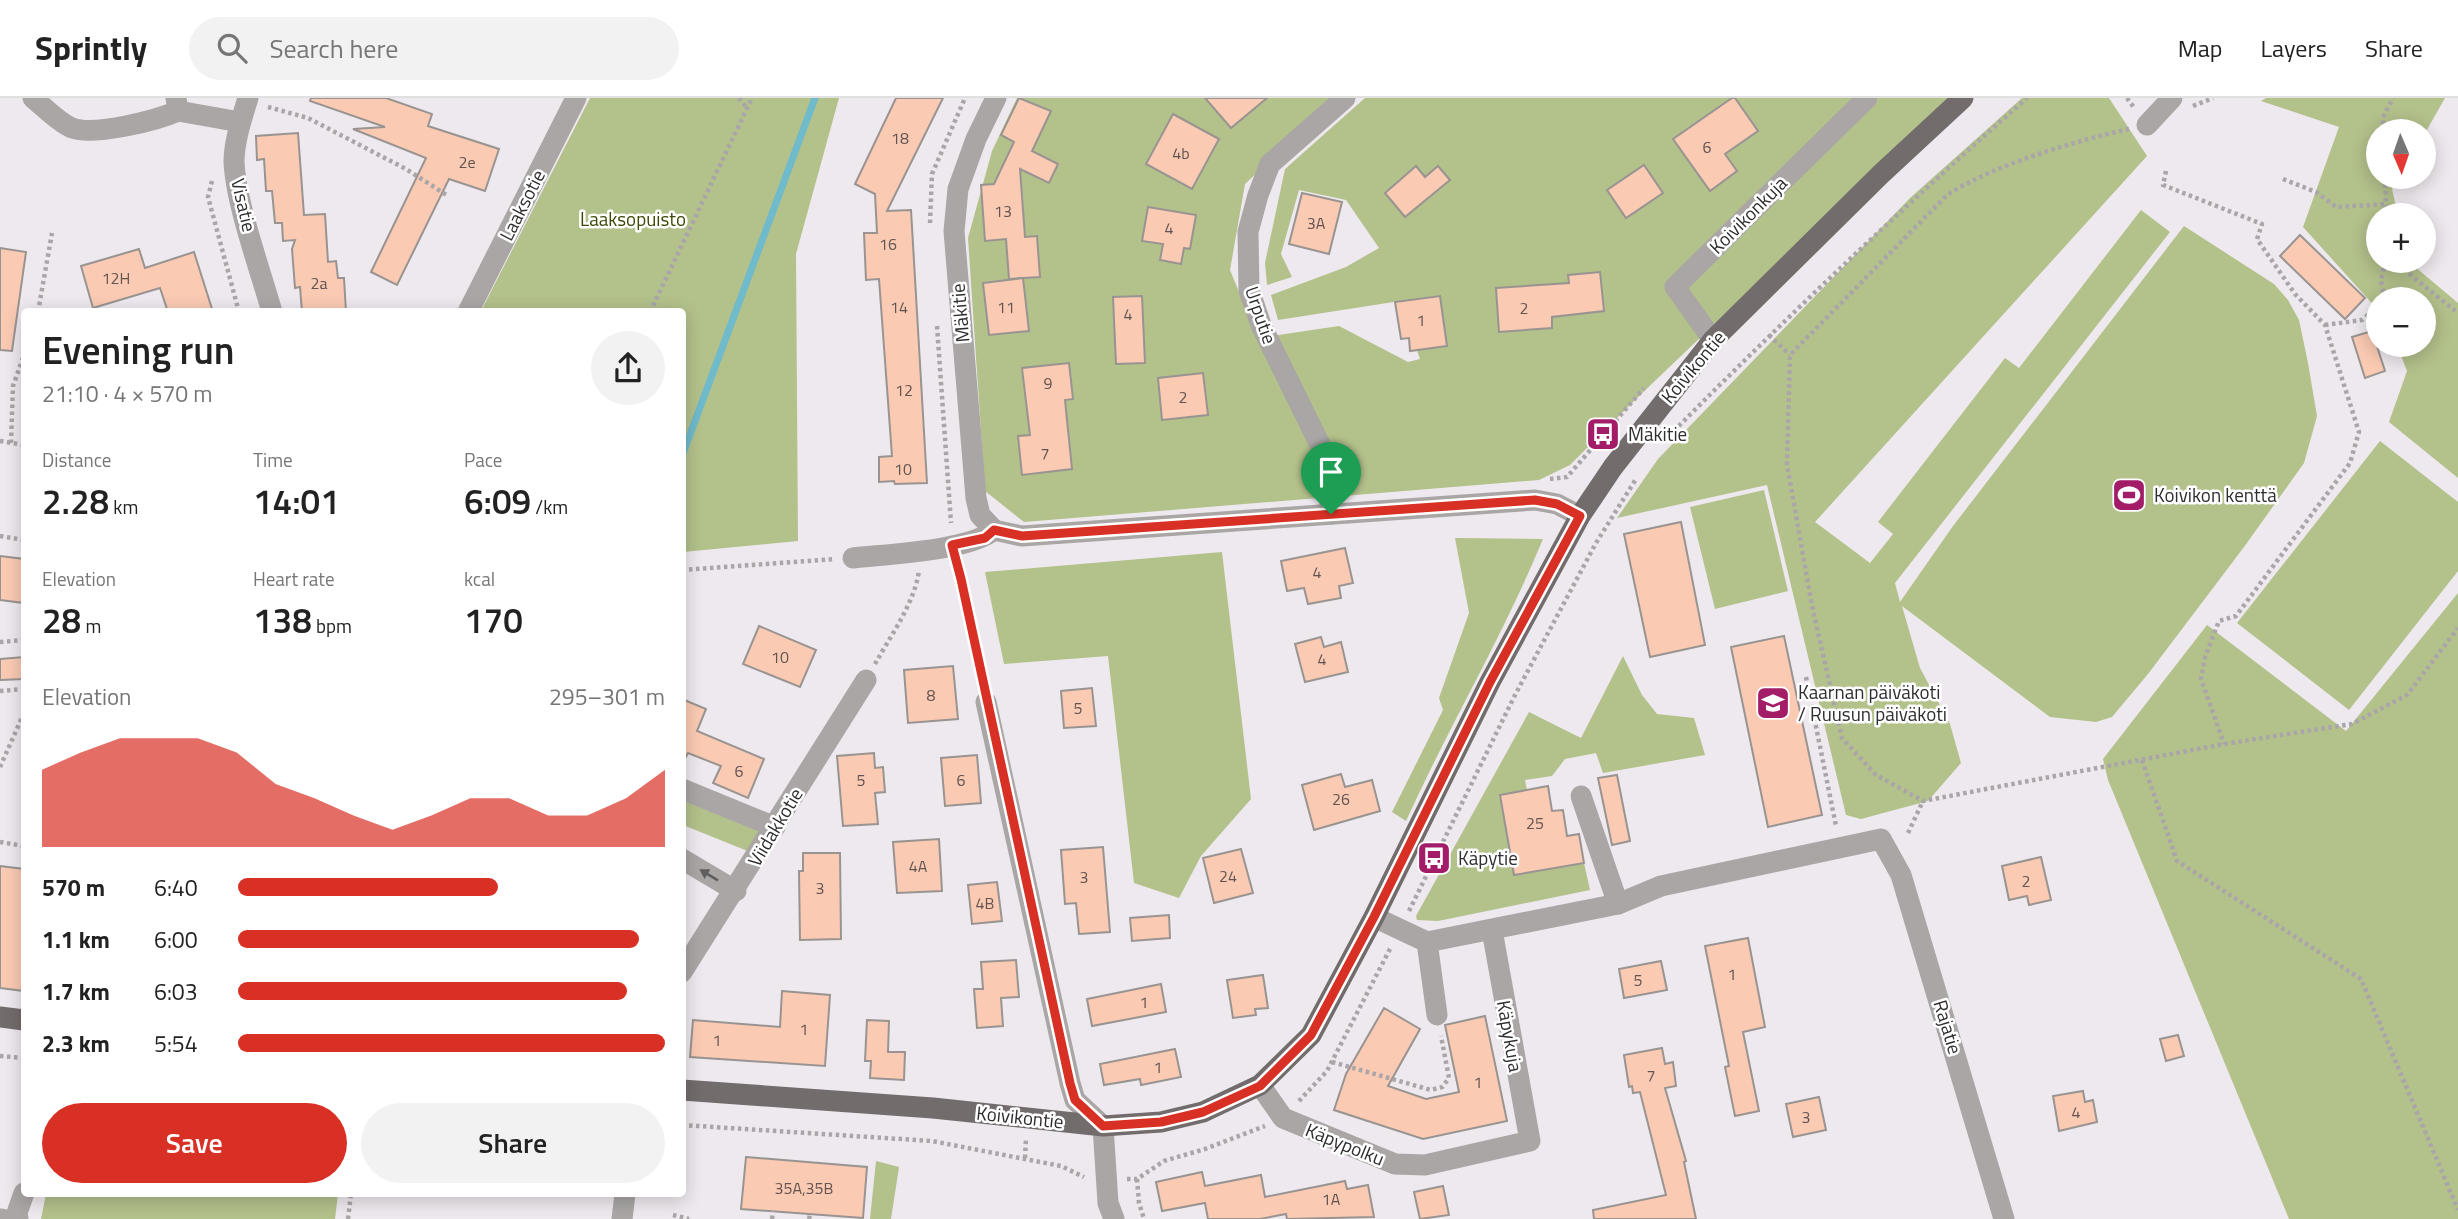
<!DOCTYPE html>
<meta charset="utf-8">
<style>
body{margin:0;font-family:"Titillium Web",sans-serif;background:#f2f2f2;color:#222;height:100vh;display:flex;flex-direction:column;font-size:26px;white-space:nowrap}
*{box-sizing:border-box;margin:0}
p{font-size:23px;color:#767676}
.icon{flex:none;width:38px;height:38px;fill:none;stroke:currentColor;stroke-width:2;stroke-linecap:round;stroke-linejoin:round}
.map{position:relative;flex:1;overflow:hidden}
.drawer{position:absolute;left:21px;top:210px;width:665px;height:889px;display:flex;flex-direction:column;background:#fff;border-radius:7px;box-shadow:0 4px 18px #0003}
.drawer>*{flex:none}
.needle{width:46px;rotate:178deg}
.fabs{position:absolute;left:2366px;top:21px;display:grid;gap:14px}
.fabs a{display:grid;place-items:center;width:70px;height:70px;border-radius:50%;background:#fff;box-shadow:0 4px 18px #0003;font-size:35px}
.pin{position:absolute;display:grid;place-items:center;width:60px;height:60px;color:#fff;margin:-72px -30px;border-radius:50% 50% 50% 0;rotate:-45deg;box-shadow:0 0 7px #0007}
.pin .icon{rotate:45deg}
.round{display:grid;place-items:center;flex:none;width:74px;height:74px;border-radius:37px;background:#f2f2f2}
.overview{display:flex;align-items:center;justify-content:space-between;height:119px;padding:0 21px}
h1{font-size:38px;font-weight:600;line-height:52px}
.stats{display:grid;grid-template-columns:repeat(3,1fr);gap:10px;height:119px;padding:7px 21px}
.stats div{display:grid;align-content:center}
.stats b{font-size:35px;font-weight:600}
.stats small{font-size:19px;font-weight:400}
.stats p{font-size:19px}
.chart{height:196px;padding:14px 21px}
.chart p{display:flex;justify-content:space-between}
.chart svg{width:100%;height:126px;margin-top:7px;fill:#d93025;opacity:.7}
.action{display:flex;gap:14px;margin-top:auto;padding:14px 21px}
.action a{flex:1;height:80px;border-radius:42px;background:#d93025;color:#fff;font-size:28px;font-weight:600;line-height:80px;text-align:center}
.action a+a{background:#f2f2f2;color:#222}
ul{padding:0 21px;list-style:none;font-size:23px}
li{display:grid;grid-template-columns:112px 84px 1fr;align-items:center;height:52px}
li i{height:18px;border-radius:9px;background:#d93025}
header{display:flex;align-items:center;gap:42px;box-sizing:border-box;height:98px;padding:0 35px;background:#fff;border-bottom:2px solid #e0e0e0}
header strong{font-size:33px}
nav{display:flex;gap:38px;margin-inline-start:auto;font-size:24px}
.search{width:490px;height:63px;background:#f2f2f2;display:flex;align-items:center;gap:18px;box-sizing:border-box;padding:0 24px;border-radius:38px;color:#767676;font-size:26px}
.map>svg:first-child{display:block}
.green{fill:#b3c18b}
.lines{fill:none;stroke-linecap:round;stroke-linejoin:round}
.stream{stroke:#6fbacb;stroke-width:7}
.building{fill:#facab3;stroke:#999491;stroke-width:2}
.path{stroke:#a9a5a9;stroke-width:4.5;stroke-dasharray:3.5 3.5;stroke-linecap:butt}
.minor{stroke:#a9a6a5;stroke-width:21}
.major{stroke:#726c6c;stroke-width:21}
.oneway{fill:#605d5e}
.route-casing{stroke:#fff;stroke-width:14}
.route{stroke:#d93025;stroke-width:9}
.labels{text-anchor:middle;stroke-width:5;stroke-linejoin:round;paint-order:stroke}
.number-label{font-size:16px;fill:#625450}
.street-label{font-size:19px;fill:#2f2d2f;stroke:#fff}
.park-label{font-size:19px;fill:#3d4805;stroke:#fff}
.poi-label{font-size:19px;fill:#2f2d2f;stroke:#fff;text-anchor:start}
</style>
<header>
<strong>Sprintly</strong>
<div class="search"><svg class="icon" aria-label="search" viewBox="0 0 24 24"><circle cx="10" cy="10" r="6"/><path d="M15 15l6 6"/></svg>Search here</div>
<nav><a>Map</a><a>Layers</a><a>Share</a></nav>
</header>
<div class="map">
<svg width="2458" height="1121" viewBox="0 0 2458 1121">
<rect width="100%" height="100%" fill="#eee9ee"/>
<!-- green -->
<g class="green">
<polygon points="590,0 839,0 796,156 798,443 683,454 682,214 481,213"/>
<polygon points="1017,0 1338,0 1245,86 1230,172 1258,240 1339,228 1408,264 1420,261 1400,203 1278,222 1271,197 1346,169 1379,150 1346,102 1299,92 1281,156 1292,179 1267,187 1265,165 1285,71 1365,0 1951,0 1636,301 1570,367 1539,382 1024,424 985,393 968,140 992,53"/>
<polygon points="2022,0 2109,0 2147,58 1815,424 1870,465 1893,436 1878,424 2005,260 2019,270 2141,112 2170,134 1895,485 1900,504 1953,428 2184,128 2274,186 2288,202 2299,222 2308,265 2317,318 2304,365 2244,449 2148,576 2112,619 2096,624 2050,619 1902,508 1920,570 1950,626 1961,665 1928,703 1861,721 1846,717 1767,387 1617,420 1658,361 1910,100"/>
<polygon points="2266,0 2445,0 2424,37 2424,33 2378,33 2378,79 2399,79 2392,91 2398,117 2378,117 2378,163 2408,163 2458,205 2458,380 2389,324 2407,273 2397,247 2424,247 2424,201 2378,201 2378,212 2303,129 2339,29 2261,3"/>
<polygon points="2380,343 2458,404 2458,473 2349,612 2237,525"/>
<polygon points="1764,392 1788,493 1715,511 1690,409"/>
<path d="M1455,440L1543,441C1503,538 1449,628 1406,723L1392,714L1443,612L1439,600L1469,515Z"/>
<polygon points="1222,454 1251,701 1201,758 1179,800 1134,785 1108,558 1004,566 985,474"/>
<polygon points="2458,495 2458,1121 2289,1121 2108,682 2103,661 2207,527 2346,633"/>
<polygon points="1623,558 1642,597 1657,616 1694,620 1705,657 1603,675 1596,655 1565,661 1552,678 1525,682 1527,692 1500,697 1514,777 1584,765 1590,792 1438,823 1417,822 1416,818 1529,614 1581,640"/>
<polygon points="682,702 763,735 750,754 683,727"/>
<polygon points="876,1063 899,1069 891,1121 870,1121"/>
<polygon points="46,1096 338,1096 335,1121 41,1121"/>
</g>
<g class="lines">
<!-- stream -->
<polyline class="stream" points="682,358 815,0"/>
</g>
<!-- building -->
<g class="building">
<polygon points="311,0 386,0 432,16 428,28 499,51 485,93 449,81 397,187 371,174 426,60 353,31 385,29 310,3"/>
<polygon points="896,0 943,0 887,113 911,112 927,385 895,386 894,383 879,384 879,359 892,358 879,181 866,182 864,135 877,135 875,96 855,86"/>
<polygon points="1019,0 1051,13 1032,53 1058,66 1049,85 1020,71 1025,139 1037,138 1040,179 1009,181 1006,141 985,143 981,87 994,86 1014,44 1001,37"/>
<polygon points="1205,0 1267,0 1231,30"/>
<polygon points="1732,0 1735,0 1758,33 1725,56 1737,73 1710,93 1673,41"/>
<polygon points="1173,16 1219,41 1192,91 1146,66"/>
<polygon points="298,35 304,117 325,116 328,164 336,163 338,180 344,180 346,214 302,214 300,189 295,190 292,151 295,142 283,143 282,125 275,125 272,93 266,93 264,61 257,62 256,38"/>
<polygon points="1644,67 1663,95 1626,120 1607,92"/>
<polygon points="1416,68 1425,79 1438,68 1450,82 1405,119 1385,95"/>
<polygon points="1302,95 1342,104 1329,156 1289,146"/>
<polygon points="1148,109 1196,117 1190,151 1184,150 1181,166 1160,162 1163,146 1142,143"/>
<polygon points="2300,137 2365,200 2345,221 2280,158"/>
<polygon points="0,150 26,154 12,253 0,252"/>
<polygon points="139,151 145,170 194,154 213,214 168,214 160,190 93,210 81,168"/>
<polygon points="1600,174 1604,213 1552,219 1552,230 1499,234 1496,190 1569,185 1568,177"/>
<polygon points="1023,180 1029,233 989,237 983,185"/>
<polygon points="1142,198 1145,265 1116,266 1113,199"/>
<polygon points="1440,198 1447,248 1410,253 1409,240 1401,241 1395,204"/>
<polygon points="2372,233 2385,273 2365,280 2352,239"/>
<polygon points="1069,265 1073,301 1065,302 1072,371 1022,377 1018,338 1030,337 1022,270"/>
<polygon points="1203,275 1208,317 1162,322 1158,280"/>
<polygon points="1681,424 1705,547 1650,559 1624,436"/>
<polygon points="1345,450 1353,485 1339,488 1341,500 1308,506 1304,490 1287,493 1281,463"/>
<polygon points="0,458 24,461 24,505 0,502"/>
<polygon points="759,528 816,552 800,589 743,566"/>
<polygon points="1784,538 1822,717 1768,729 1731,549"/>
<polygon points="1321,539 1324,549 1341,544 1348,574 1305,584 1295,546"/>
<polygon points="24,559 24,581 0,582 0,561"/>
<polygon points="953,568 958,621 908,625 904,572"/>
<polygon points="1092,590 1096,628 1064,630 1061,593"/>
<polygon points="682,601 706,611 697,633 764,661 748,700 713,685 721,668 688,655 682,666"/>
<polygon points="874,655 875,670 883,669 885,694 875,695 878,726 843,728 837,658"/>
<polygon points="977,657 981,705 945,708 941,660"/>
<polygon points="1341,676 1345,689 1372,682 1380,713 1314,732 1302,687"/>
<polygon points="1617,677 1630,743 1612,747 1598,680"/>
<polygon points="1548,688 1552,713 1563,712 1567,738 1579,736 1584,765 1514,777 1500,697"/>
<polygon points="939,741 942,793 897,795 893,744"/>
<polygon points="1103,749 1110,834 1079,836 1076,805 1065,806 1061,752"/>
<polygon points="1241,751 1253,795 1214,805 1203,760"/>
<polygon points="803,755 840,755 841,841 800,842 799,773 803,773"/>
<polygon points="2041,759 2051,802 2029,807 2027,798 2009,802 2002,768"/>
<polygon points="0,768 24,771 24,893 0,890"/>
<polygon points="997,784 1002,823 972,826 968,787"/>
<polygon points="1169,817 1170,840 1132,843 1130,820"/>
<polygon points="1748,840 1765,929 1743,934 1759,1013 1735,1018 1725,969 1729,968 1705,848"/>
<polygon points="1016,862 1019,899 1001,900 1003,928 977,930 974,891 983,891 981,864"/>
<polygon points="1661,863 1667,892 1624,900 1619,871"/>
<polygon points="1263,877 1268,910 1255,911 1256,917 1233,920 1227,882"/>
<polygon points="1161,886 1166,914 1092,928 1087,901"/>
<polygon points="782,893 830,897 825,968 690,959 693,922 780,929"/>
<polygon points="1384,910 1420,931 1388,988 1426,1001 1459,994 1445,927 1485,918 1507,1023 1423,1041 1334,1012 1346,976"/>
<polygon points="867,922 889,923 888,954 905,954 904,982 870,980 871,963 865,963"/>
<polygon points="2178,937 2184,958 2166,963 2160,941"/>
<polygon points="1662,950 1665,966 1673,964 1676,988 1665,990 1686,1063 1684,1064 1696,1121 1594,1121 1593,1112 1666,1097 1640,994 1633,995 1632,988 1629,989 1624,957"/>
<polygon points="1175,951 1181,979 1141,987 1140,981 1104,987 1100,966"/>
<polygon points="2083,993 2085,1004 2093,1002 2097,1024 2059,1033 2053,998"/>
<polygon points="1819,999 1826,1032 1793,1039 1786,1006"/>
<polygon points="746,1059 867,1069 863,1120 741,1111"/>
<polygon points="1202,1074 1205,1088 1261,1077 1265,1099 1345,1083 1347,1091 1368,1087 1374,1119 1287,1121 1286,1116 1260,1121 1208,1121 1205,1105 1162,1113 1156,1084"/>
<polygon points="1443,1088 1449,1117 1420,1121 1414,1094"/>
</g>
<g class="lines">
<!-- path -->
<g class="path">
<polyline points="739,0 747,10"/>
<polyline points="2127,0 2135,11"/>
<polyline points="2193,8 2213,0"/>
<polyline points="268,9 308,20 406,71 448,98"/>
<path d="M2129,31C2072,44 1996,66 1947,97L1790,257L1787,366L1812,508L1842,640L1876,677L1923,703L2224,646L2352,626L2407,597L2458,530"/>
<polyline points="2383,33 2383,19 2393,0"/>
<polyline points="2166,73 2163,87 2262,126 2257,141 2295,196 2325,227 2359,334 2350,365 2236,518 2219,523 2205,559 2201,581 2224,646"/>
<polyline points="2385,79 2386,106 2389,117"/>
<polyline points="2283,81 2316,94 2336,109 2386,106"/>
<polyline points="212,83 208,99 239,214"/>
<polyline points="930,125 932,76 965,0"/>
<polyline points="2404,163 2408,175 2458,215"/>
<polyline points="2384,201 2381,183 2385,163"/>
<polyline points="38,214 52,135"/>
<polyline points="650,214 752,0"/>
<polyline points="2325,227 2362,222 2378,208"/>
<polyline points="937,228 951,425"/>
<polyline points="1769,237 1790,257"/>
<polyline points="0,343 24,347"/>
<path d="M1664,343C1781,224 1902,110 2027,0"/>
<polyline points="11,345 13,288 24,257"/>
<polyline points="1550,381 1567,379 1644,290"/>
<polyline points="0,438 24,442"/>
<polyline points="958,468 982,583"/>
<polyline points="682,472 834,461"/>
<polyline points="0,544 24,542"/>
<path d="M875,566C891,537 914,506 919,473"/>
<polyline points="1806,579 1836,728"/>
<polyline points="0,593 24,591"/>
<polyline points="2142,662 2177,763 2361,881 2458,1112"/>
<polyline points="0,669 24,615"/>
<polyline points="1908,735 1923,703"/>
<polyline points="0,744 24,748"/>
<polyline points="1409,813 1515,597 1596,445 1636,381"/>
<polyline points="0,958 24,960"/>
<polyline points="1332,964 1431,992 1442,989 1449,980 1441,938"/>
<polyline points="1299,1003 1327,973 1391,849"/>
<polyline points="682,1027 932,1043 1061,1068 1084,1079"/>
<polyline points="1025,1060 1026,1040"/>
<polyline points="1127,1081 1137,1081 1164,1063 1205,1051 1265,1028"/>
<polyline points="1137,1081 1139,1105 1144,1121"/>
<polyline points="673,1117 689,1121"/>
<polyline points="348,1121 351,1096"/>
<polyline points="772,1121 773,1113"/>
<polyline points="809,1121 810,1116"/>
</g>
<!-- minor -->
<g class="minor">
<path d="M33,0C44,9 58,24 72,30C94,38 155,23 178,13"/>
<polyline points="176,0 178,13 240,24"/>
<path d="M248,0C242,20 234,43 234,64C236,106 260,171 272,214"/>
<polyline points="2147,27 2172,0"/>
<polyline points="468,214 576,0"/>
<polyline points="1713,242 1675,189 1867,0"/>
<polyline points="1331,416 1326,359 1261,227 1249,192 1248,134 1258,97 1270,66 1345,0"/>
<polyline points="994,432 1022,438 1535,402 1557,406 1580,418"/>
<polyline points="994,432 980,417 976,400 954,133 958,91 976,41 996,0"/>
<path d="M853,460C887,456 969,453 994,432"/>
<polyline points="986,604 1070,985 1075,1002 1103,1028 1108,1105 1114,1121"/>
<polyline points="682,691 775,729"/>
<polyline points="1581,698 1618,806"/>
<polyline points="682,761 736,793"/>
<polyline points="1374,819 1427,844 1618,806 1661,788 1881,741 1901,777 2004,1121"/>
<polyline points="1427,844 1437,917"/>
<polyline points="682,874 866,582"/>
<polyline points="1260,987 1283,1020 1395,1066 1425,1067 1530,1043 1492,832"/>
<polyline points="0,1121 2,1121"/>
<polyline points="18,1121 17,1115 24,1095"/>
<polyline points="622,1121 625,1096"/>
</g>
<!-- major -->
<g class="major">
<polyline points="0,919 24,922"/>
<polyline points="682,992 933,1010 1103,1028 1161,1024 1203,1014 1260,987 1311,937 1374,819 1490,584 1580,418 1613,369 1713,242 1881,76 1963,0"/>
</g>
</g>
<!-- one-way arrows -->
<defs><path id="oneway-solid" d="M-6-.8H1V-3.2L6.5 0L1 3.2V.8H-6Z" transform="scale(1.75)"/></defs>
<use class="oneway" href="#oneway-solid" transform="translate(709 777) rotate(-149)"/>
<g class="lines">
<!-- route casing -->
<g class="route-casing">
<polygon id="route" points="1535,402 1557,406 1580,418 1490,584 1374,819 1311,937 1260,988 1203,1014 1161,1024 1103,1028 1075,1002 1070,985 961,481 952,447 985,440 994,432 1022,438"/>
</g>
<!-- route -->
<use href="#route" class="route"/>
</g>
<!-- icons -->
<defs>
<g id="bus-square" transform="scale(1.75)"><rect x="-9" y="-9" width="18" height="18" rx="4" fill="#a21c68" stroke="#fff"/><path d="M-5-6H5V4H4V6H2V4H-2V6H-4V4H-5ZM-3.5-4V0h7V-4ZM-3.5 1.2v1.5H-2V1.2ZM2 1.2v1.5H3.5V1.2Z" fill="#fff"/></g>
<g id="stadium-square" transform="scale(1.75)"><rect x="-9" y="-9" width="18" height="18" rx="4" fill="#a21c68" stroke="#fff"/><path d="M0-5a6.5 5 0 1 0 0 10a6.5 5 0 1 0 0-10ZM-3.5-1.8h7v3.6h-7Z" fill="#fff"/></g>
<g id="school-square" transform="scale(1.75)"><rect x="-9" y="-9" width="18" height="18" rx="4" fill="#a21c68" stroke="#fff"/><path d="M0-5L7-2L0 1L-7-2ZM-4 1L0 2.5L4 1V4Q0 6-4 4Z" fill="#fff"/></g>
</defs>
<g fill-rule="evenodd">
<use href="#bus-square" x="1603" y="336"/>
<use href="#stadium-square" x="2129" y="397"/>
<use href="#school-square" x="1773" y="605"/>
<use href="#bus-square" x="1434" y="760"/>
</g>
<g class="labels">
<!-- number labels -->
<g class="number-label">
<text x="900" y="46">18</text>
<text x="1707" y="55">6</text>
<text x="1181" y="61">4b</text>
<text x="467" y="70">2e</text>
<text x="1003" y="119">13</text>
<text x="1316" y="131">3A</text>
<text x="1169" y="136">4</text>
<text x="888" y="152">16</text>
<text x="116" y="186">12H</text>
<text x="319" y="191">2a</text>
<text x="899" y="215">14</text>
<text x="1006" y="215">11</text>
<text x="1524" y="216">2</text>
<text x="1128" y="222">4</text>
<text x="1421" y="228">1</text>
<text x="1048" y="291">9</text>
<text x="904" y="298">12</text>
<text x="1183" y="305">2</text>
<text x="1045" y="361">7</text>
<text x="903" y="377">10</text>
<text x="1317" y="480">4</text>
<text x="780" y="565">10</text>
<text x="1322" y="567">4</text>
<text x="931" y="603">8</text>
<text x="1078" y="616">5</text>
<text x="739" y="679">6</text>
<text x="861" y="688">5</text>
<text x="961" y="688">6</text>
<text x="1341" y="707">26</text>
<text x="1535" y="731">25</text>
<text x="918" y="774">4A</text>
<text x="1228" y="784">24</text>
<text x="1084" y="785">3</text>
<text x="2026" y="789">2</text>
<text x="820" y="796">3</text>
<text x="985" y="811">4B</text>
<text x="1732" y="882">1</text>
<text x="1638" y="888">5</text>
<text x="1144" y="910">1</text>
<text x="804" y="937">1</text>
<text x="717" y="948">1</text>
<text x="1158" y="975">1</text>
<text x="1651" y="983">7</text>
<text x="1478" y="990">1</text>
<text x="2076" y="1020">4</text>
<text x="1806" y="1025">3</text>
<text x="804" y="1096">35A,35B</text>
<text x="1331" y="1107">1A</text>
</g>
<!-- street labels -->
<g class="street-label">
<text transform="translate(244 107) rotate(77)" y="7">Visatie</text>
<text transform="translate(522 107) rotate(-63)" y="7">Laaksotie</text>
<text transform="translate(1748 117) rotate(-45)" y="7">Koivikonkuja</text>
<text transform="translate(960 215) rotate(-95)" y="7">Mäkitie</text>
<text transform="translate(1261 217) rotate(71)" y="7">Urputie</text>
<text transform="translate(1693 269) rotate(-50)" y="7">Koivikontie</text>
<text transform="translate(775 729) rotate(-59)" y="7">Viidakkotie</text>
<text transform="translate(1948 929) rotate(73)" y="7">Rajatie</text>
<text transform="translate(1510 938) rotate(80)" y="7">Käpykuja</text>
<text transform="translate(1020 1019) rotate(6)" y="7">Koivikontie</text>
<text transform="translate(1345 1046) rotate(22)" y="7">Käpypolku</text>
</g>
<!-- park labels -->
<g class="park-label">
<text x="633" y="128">Laaksopuisto</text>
</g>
<!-- poi labels -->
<g class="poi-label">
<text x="1628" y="343">Mäkitie</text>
<text x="2154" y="404">Koivikon kenttä</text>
<text x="1798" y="601">Kaarnan päiväkoti<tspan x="1798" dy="22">/ Ruusun päiväkoti</tspan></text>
<text x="1458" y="767">Käpytie</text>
</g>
</g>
</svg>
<div class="fabs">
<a><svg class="needle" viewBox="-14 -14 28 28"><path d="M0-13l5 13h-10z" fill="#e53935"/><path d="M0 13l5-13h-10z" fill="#767676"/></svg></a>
<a>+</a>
<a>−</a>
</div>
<div class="pin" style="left:1331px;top:416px;background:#1e9e55"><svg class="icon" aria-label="arrive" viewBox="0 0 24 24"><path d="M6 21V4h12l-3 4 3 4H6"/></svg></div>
<section class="drawer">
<div class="overview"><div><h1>Evening run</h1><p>21:10 · 4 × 570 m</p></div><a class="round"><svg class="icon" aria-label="share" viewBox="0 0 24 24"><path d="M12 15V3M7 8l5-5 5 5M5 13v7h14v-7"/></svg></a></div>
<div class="stats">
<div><p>Distance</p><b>2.28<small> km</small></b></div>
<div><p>Time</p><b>14:01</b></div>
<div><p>Pace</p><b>6:09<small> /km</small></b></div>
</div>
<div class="stats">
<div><p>Elevation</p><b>28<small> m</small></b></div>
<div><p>Heart rate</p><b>138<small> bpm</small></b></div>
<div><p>kcal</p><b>170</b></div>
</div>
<div class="chart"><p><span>Elevation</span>295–301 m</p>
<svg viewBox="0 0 160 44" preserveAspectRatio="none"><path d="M0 44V17L10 11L20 6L30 6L40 6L50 11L60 22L70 27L80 33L90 38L100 33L110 27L120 27L130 33L140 33L150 27L160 17V44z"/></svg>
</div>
<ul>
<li><b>570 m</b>6:40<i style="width:61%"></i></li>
<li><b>1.1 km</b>6:00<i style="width:94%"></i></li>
<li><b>1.7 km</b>6:03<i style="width:91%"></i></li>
<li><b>2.3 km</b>5:54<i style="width:100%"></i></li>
</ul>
<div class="action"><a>Save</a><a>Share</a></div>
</section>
</div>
